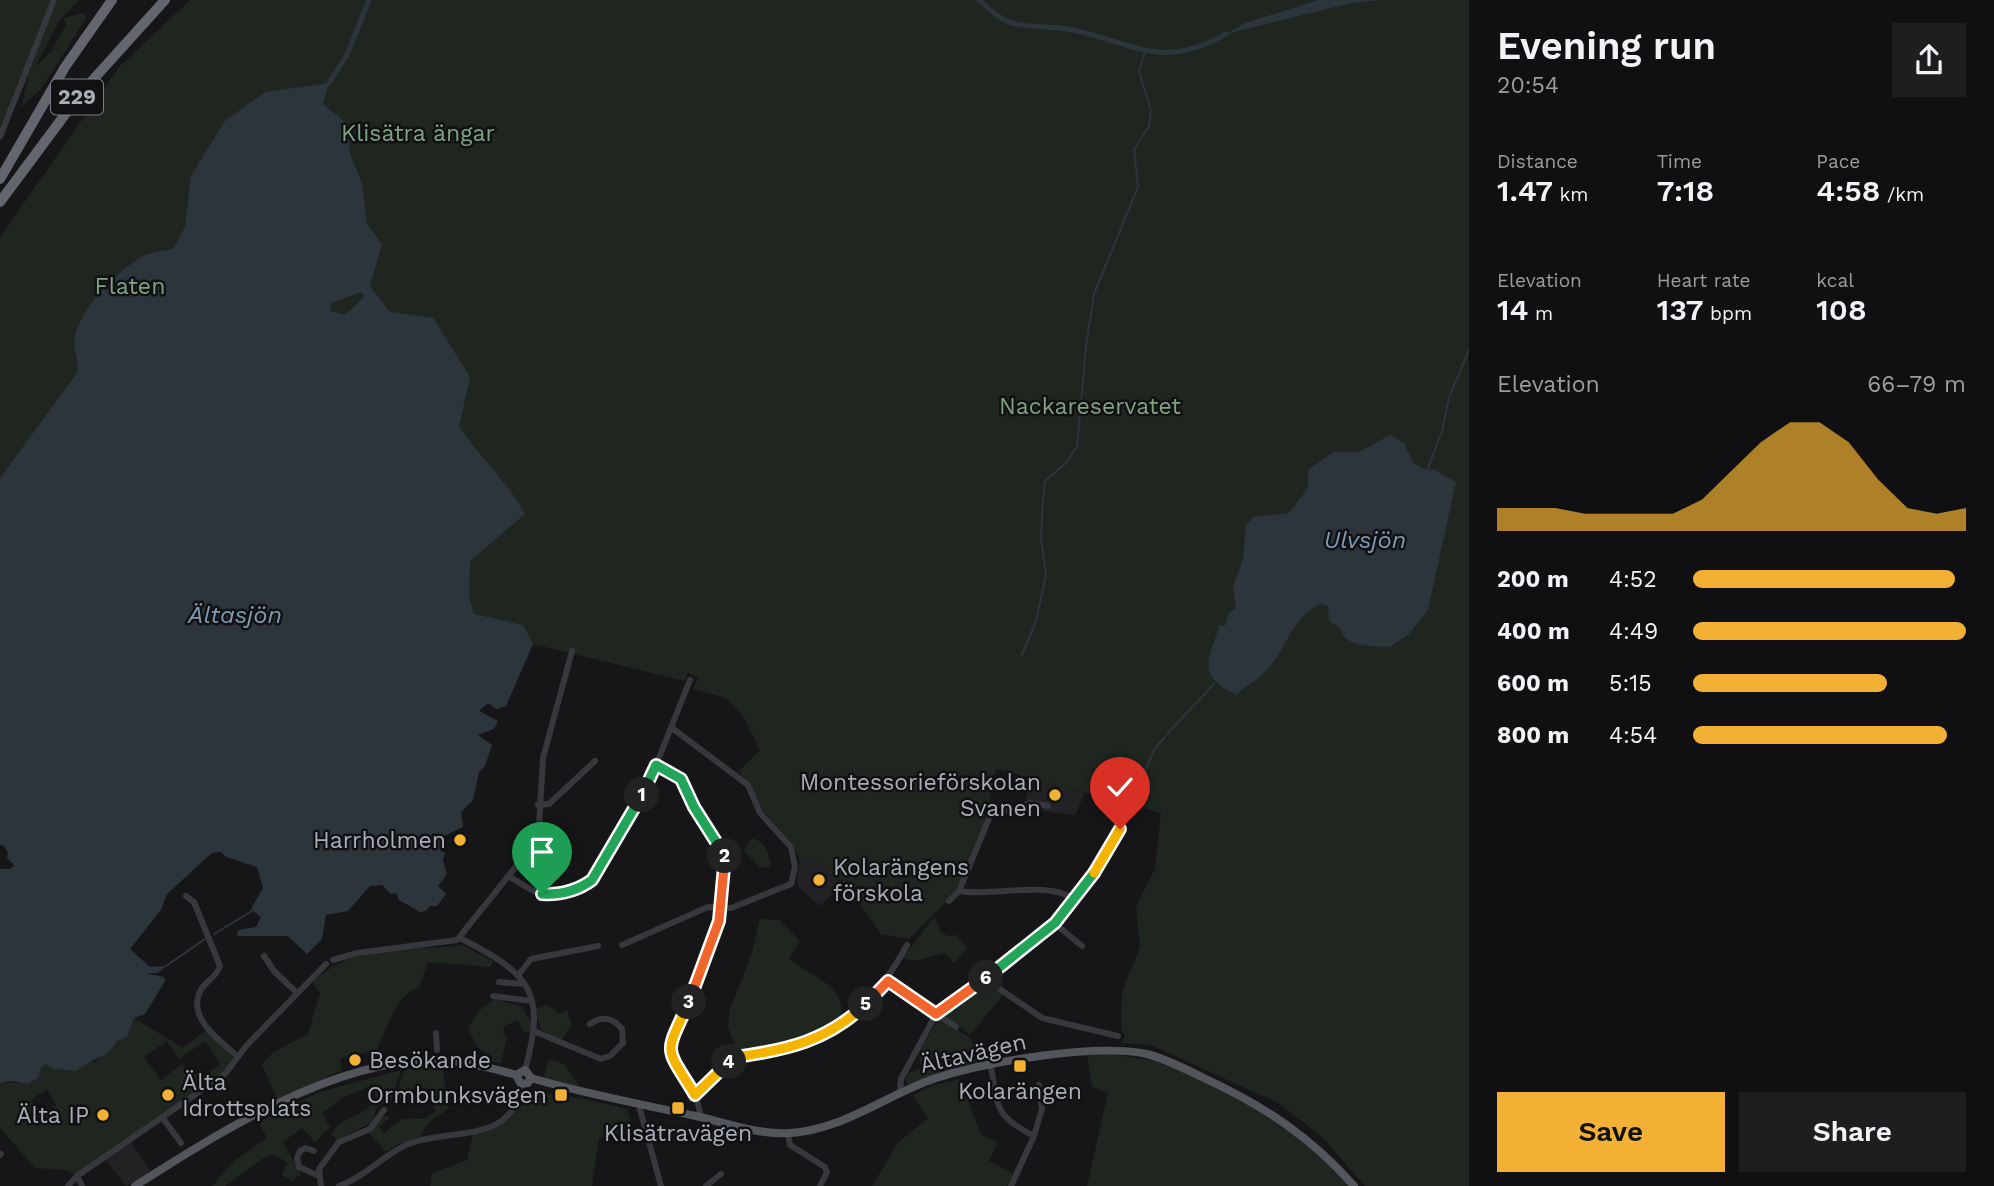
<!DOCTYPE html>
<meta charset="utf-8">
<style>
body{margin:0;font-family:"Work Sans",sans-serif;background:#1e1e20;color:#f1f3f6;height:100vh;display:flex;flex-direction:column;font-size:26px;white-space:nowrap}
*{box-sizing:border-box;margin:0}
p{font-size:23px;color:#9c9d9f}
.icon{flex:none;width:38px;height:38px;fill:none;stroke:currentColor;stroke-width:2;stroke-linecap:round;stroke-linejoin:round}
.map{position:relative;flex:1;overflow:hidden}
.panel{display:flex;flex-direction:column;background:#101012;width:525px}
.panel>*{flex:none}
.pin{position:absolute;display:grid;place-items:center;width:60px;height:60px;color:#fff;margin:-72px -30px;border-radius:50% 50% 50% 0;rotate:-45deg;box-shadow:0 0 7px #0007}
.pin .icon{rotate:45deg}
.km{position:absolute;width:35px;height:35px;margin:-18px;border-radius:50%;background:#222;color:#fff;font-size:19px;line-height:35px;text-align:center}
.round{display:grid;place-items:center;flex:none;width:74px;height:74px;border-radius:0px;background:#1e1e20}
.head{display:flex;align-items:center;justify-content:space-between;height:119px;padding:0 28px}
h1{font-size:38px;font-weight:600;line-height:52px}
.metrics{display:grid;grid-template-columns:repeat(3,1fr);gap:10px;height:119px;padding:7px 28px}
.metrics div{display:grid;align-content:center}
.metrics b{font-size:30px;font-weight:600}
.metrics small{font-size:19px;font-weight:400}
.metrics p{font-size:19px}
.chart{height:196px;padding:14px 28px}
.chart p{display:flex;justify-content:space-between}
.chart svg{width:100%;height:126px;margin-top:7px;fill:#f2b134;opacity:.7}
.button{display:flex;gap:14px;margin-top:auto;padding:14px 28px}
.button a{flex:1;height:80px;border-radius:0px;background:#f2b134;color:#111;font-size:28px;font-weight:600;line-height:80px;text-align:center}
.button a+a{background:#1e1e20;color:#f1f3f6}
ul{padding:0 28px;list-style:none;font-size:23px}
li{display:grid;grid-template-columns:112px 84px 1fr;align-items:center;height:52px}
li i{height:18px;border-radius:9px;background:#f2b134}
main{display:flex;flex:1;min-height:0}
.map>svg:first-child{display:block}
.built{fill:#222225}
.green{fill:#1e261f;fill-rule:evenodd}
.water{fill:#2c353c;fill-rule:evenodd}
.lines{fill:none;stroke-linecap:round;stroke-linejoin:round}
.stream{stroke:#2c353c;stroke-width:2}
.canal{stroke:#2c353c;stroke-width:5}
.minor{stroke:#37383d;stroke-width:6}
.major{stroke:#53555c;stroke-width:8}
.highway{stroke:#63666e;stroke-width:10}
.split-1-casing{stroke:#fff;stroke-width:14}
.split-2-casing{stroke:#fff;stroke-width:14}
.split-3-casing{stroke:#fff;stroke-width:14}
.split-4-casing{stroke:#fff;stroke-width:14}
.split-5-casing{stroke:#fff;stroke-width:14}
.split-6-casing{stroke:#fff;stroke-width:14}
.split-7-casing{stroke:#fff;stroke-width:14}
.split-8-casing{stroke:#fff;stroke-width:14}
.split-1{stroke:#22a559;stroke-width:9}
.split-2{stroke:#22a559;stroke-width:9}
.split-3{stroke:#f0652b;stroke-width:9}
.split-4{stroke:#f5b400;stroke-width:9}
.split-5{stroke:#f5b400;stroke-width:9}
.split-6{stroke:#f0652b;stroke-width:9}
.split-7{stroke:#22a559;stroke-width:9}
.split-8{stroke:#f5b400;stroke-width:9}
.poi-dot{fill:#f2b134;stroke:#111113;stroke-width:2.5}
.labels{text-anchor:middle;stroke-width:5;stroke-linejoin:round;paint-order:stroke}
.shield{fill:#111113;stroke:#7b7e86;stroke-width:2}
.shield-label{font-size:21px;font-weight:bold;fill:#a8adb8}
.park-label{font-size:23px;fill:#7fa381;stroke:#111113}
.poi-label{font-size:23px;fill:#a8adb8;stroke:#111113;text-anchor:end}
.street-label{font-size:23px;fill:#a8adb8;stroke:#111113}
.water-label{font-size:24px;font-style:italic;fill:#7f9bb3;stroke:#111113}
</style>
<main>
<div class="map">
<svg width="1469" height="1186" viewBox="0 0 1469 1186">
<rect width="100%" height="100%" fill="#161618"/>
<!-- built -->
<g class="built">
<polygon points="1029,777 1085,793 1075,815 1029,809 1026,798"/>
<polygon points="819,859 844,884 819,906 798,886 797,876 800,861"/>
<polygon points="131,1142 151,1173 126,1186 105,1159"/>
</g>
<!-- green -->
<g class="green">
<polygon points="0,0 79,0 59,21 35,67 51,52 66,25 64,18 83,13 87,17 41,89 21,107 29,76 0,135"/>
<path d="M190,0H1469V1186H1365L1321,1136L1278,1103L1151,1045L1121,1043L1125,1037L1121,1030L1122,992L1140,947L1136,906L1155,869L1161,813L1143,808L1148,796L1135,790L1128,804L996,769C987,809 979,858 954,892C942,908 924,923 909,939L881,934L850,889L819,859L800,861C791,838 780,831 765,813C753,798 755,786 738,772L760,750L742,714L726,698L693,689L698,678L688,673L684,681L533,644L0,745V237L119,67Z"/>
<path d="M751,838C765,841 768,851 771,864L768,867L761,868L744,851Z"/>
<polygon points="934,917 941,932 948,936 957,935 967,949 954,963 945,953 915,961 903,958"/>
<path d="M760,919L779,920L800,941L789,958C813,980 843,981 842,1017L797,1044L738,1054L728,1027L730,1009L751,956Z"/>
<path d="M462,945L493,961L490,967L428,962L419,988C397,992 385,1031 377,1050L340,1058L342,1070L278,1100L262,1065L272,1053L308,1034L320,993L312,982C357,942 406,952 462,945Z"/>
<polygon points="984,982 1003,995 970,1035 943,1014"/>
<polygon points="495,999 523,1007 528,1019 533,1020 532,1033 524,1031 518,1020 504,1026 503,1034 507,1036 501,1063 492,1062 492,1057 477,1047 468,1028 480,1010"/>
<polygon points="547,1005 561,1014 567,1010 572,1025 561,1040 541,1030 535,1009"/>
<path d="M134,1018L183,1048L205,1031L236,1060L228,1070L77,1176L66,1170L35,1168L0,1128V1083H19L45,1064L96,1062L117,1041L127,1037ZM167,1041L179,1059L205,1041L221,1064L199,1079L194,1072L189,1075L182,1064L161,1080L144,1057ZM47,1089L56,1105L42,1119L31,1100Z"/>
<polygon points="939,1019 969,1037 981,1055 977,1065 910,1086 905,1080 908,1073 922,1068 918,1052"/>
<polygon points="1087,1054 1118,1055 1160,1062 1225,1090 1312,1143 1351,1186 1087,1186 1108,1093 1092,1087"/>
<polygon points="549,1059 564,1064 581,1089 543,1080"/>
<polygon points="442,1066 449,1108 428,1123 420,1137 396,1145 386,1152 368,1132 385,1116 389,1116 389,1119 379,1126 384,1133 402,1119 426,1118 436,1111 432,1104 437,1099 429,1087 422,1091 417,1086 392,1106 405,1069"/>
<path d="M401,1070L390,1103L377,1105L373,1122L337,1140L331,1134C345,1113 365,1118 376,1098L373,1085L342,1098L322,1113L330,1127L315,1142L302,1128L283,1142L301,1174L292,1181L282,1175L287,1163L276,1155H268L225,1186H212L234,1161L267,1138L258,1122L320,1092Z"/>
<polygon points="960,1079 981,1135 998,1142 989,1161 1013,1174 1007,1186 872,1186 898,1143 928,1118 913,1095 933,1085"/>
<path d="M525,1091L580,1098L627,1109L633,1129L599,1138L592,1186H430L432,1173L467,1160L473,1134C501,1129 516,1120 525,1091Z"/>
</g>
<!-- water -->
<g class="water">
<polygon points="1319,0 1380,0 1351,3 1226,34 1245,23"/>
<path d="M329,83L323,104L348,124L350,154L362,183L367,224L382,244L370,286L390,312L433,318L470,377L459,426C480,458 507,481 525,514L470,561L469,597L474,614L523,625L533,644L506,706L496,709L488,703L479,711L498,721L494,729L478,735L492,745L485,766L479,772L473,800L461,812L463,827L442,837L439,843L443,846L441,851L445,853L443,860L447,874L438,886L446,894L437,906H430L426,911L420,912L399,900L396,893L391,894L382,885L370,886L348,911L326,915L322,939L307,954L288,936H237L238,930L256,927L261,917L251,909L263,888L257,867L226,857L221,852L212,853L167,894L161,910L130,949L150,967L166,966L158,973H145L164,977L165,981L145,1014L134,1018L127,1037L117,1041C108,1060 89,1058 77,1071L55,1069L45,1064L40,1069L39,1077L28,1084L12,1081L0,1083V869H11L14,865L7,858L8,853L4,846L0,845V478L77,373C80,360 72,349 75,336C84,304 114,274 141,257C149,252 163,251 173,249L185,227L191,176L225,121L265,92ZM361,292L365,296L345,315L330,311L331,303Z"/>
<path d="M1390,435L1404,443L1413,463L1427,470L1433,469L1456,482L1428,610L1408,635L1389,647C1372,646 1345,648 1340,628L1329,621L1328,606L1321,604C1292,615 1286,651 1266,671C1258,680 1245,686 1236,695C1197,675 1207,662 1220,625L1225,626L1228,614L1236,608L1233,587L1243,559L1246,525L1253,517L1289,513L1308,488V470L1333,452H1359Z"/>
</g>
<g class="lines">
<!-- stream -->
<g class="stream">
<polyline points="1145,51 1139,71 1150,108"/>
<polyline points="1142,137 1149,126 1151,111"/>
<polyline points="1450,395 1469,350"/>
<polyline points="1427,471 1442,431 1449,398"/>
<polyline points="1044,490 1045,481 1065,464 1077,447 1086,346 1094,294 1138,187 1134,150 1140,140"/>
<polyline points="1044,496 1044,492"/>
<polyline points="1022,655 1036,621 1046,575 1041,539 1043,498"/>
<polyline points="1167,734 1214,684"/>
<polyline points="1138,787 1155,748 1165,737"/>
<polyline points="214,934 252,911"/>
<polyline points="166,966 205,939"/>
</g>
<!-- canal -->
<g class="canal">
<path d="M979,0C987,7 999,19 1009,22C1031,29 1056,25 1078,31C1140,46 1163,69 1226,34"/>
<polyline points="329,83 347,55 369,0"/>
</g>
<!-- minor -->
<g class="minor">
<polyline points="0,137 54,0"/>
<path d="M690,680L656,765C686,778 684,791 699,816C706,827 719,839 723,851C735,882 705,966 692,997C686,1011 671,1030 670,1045C666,1072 701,1090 700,1117"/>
<polyline points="538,805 549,804 595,761"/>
<path d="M1048,806L1030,803L990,816L959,891C995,897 1046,880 1074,899"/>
<path d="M508,876C519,882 531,891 542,894C598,911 638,803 656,765"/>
<path d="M186,896L194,902L220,966C217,976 208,980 202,988C184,1017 220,1040 238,1057"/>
<polyline points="949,901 959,891"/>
<polyline points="1054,923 1082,946"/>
<path d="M460,938C530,974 547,991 525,1070"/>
<polyline points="622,945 708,907 731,908 791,884 795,867 791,847 760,813 748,785 672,728"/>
<polyline points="264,956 274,971 297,993"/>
<polyline points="333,960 357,953 457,940 534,844 539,826 543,758 572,651"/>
<polyline points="520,973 531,959 598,946"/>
<polyline points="985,979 1042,1018 1118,1036"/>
<polyline points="888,981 956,1027"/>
<polyline points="499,982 524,984"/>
<polyline points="493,996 531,1001"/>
<path d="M536,1032L601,1059L610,1056L623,1043L622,1029C613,1018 602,1015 590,1024"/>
<polyline points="436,1033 437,1050"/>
<path d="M991,1066C998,1109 995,1116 1034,1136L1011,1186"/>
<polyline points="900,1093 901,1079 936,1014 1054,923 1099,866 1137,796"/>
<path d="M695,1095C707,1083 719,1065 735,1058C750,1051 772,1054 788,1050C843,1037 882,992 907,945"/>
<polyline points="639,1106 661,1186"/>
<polyline points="162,1117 181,1143"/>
<polyline points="788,1133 790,1145 825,1167 827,1172 820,1186"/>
<polyline points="1034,1136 1042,1109 1039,1085"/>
<polyline points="314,1151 306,1148 300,1151 297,1158 299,1167 317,1175"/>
<polyline points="0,1155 1,1154"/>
<polyline points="68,1186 77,1176"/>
<polyline points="82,1186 77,1176 225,1074 247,1045 326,964"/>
<polyline points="321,1186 319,1169 339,1142 370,1129 384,1110"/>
<path d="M339,1186C365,1177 383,1155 408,1144C450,1127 514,1146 521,1084"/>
<polyline points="706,1186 721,1174"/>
</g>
<!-- major -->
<g class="major">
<polyline points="516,1075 521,1084 528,1083 531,1078"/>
<polyline points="516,1075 525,1070 531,1078"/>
<path d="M531,1078C585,1094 641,1104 696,1116C726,1123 758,1135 790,1133C842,1130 885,1096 933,1079C984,1062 1095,1043 1147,1054C1167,1059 1187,1070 1206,1079C1264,1106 1311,1137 1354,1186"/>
<path d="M135,1186C218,1133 332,1061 432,1060C461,1060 489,1067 516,1075"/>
</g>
<!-- highway -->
<g class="highway">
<polyline points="0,179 65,67 112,0"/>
<polyline points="0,202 81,93 165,0"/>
</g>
</g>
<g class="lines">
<!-- split-1 casing -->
<g class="split-1-casing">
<path id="split-1" d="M542,894C561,895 577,891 592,880L642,795"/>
</g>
<!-- split-2 casing -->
<g class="split-2-casing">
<polyline id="split-2" points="642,795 656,765 681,779 694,807 725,856"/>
</g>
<!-- split-3 casing -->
<g class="split-3-casing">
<polyline id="split-3" points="689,1002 719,921 725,856"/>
</g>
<!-- split-4 casing -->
<g class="split-4-casing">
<path id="split-4" d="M689,1002C664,1057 664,1044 695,1095L729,1062"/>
</g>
<!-- split-5 casing -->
<g class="split-5-casing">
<path id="split-5" d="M729,1062L736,1057C787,1050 827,1041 866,1004"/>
</g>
<!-- split-6 casing -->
<g class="split-6-casing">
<polyline id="split-6" points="866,1004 888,981 936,1014 986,978"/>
</g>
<!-- split-7 casing -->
<g class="split-7-casing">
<polyline id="split-7" points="986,978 1055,923 1094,873"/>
</g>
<!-- split-8 casing -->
<g class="split-8-casing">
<polyline id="split-8" points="1094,873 1120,829"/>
</g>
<!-- split-1 -->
<use href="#split-1" class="split-1"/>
<!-- split-2 -->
<use href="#split-2" class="split-2"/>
<!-- split-3 -->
<use href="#split-3" class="split-3"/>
<!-- split-4 -->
<use href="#split-4" class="split-4"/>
<!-- split-5 -->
<use href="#split-5" class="split-5"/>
<!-- split-6 -->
<use href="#split-6" class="split-6"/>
<!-- split-7 -->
<use href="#split-7" class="split-7"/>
<!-- split-8 -->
<use href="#split-8" class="split-8"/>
</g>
<!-- markers -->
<g class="poi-dot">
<circle cx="1055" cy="795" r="7"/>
<circle cx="460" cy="840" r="7"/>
<circle cx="819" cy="880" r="7"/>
<circle cx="355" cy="1060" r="7"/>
<rect x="1013" y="1059" width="14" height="14" rx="3.5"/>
<circle cx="168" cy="1095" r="7"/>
<rect x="554" y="1088" width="14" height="14" rx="3.5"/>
<rect x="671" y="1101" width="14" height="14" rx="3.5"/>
<circle cx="103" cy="1115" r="7"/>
</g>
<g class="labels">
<!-- shield labels -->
<rect class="shield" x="51" y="79.5" width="52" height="35" rx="5"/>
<g class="shield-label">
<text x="77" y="104">229</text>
</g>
<!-- park labels -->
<g class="park-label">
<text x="418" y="141">Klisätra ängar</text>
<text x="130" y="294">Flaten</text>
<text x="1090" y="414">Nackareservatet</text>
</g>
<!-- poi labels -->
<g class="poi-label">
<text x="1041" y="790">Montessorieförskolan<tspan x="1041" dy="26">Svanen</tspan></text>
<text x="446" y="848">Harrholmen</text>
<text x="833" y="875" text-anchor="start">Kolarängens<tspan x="833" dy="26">förskola</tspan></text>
<text x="369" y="1068" text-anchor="start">Besökande</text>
<text x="182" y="1090" text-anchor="start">Älta<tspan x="182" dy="26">Idrottsplats</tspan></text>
<text x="1020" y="1099" text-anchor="middle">Kolarängen</text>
<text x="547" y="1103">Ormbunksvägen</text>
<text x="89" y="1123">Älta IP</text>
<text x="678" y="1141" text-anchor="middle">Klisätravägen</text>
</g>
<!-- street labels -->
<g class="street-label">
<text transform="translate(973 1053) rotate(-13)" y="8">Ältavägen</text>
</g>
<!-- water labels -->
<g class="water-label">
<text x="1365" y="548">Ulvsjön</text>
<text x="235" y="623">Ältasjön</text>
</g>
</g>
</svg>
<div class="pin" style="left:542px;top:894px;background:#1e9e55"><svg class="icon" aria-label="arrive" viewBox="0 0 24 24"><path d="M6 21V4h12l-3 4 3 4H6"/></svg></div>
<div class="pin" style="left:1120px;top:829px;background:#d93025"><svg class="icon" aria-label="check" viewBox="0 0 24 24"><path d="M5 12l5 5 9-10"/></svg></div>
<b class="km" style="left:642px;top:795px">1</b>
<b class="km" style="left:725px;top:856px">2</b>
<b class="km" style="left:689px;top:1002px">3</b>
<b class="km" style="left:729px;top:1062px">4</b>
<b class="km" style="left:866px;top:1004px">5</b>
<b class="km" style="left:986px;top:978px">6</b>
</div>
<section class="panel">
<div class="head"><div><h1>Evening run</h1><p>20:54</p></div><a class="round"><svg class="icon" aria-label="share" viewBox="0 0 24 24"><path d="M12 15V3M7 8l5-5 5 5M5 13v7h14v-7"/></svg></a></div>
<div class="metrics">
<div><p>Distance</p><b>1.47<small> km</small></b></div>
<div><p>Time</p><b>7:18</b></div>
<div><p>Pace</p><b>4:58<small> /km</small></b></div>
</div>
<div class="metrics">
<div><p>Elevation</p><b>14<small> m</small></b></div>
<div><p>Heart rate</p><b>137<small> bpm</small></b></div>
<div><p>kcal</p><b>108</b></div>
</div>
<div class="chart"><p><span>Elevation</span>66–79 m</p>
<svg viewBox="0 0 160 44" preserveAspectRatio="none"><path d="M0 44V36L10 36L20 36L30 38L40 38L50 38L60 38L70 33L80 23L90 13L100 6L110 6L120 13L130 26L140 36L150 38L160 36V44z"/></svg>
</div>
<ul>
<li><b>200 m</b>4:52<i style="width:96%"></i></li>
<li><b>400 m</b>4:49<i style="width:100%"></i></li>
<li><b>600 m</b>5:15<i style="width:71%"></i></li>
<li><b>800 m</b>4:54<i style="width:93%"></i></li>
</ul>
<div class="button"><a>Save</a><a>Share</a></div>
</section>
</main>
